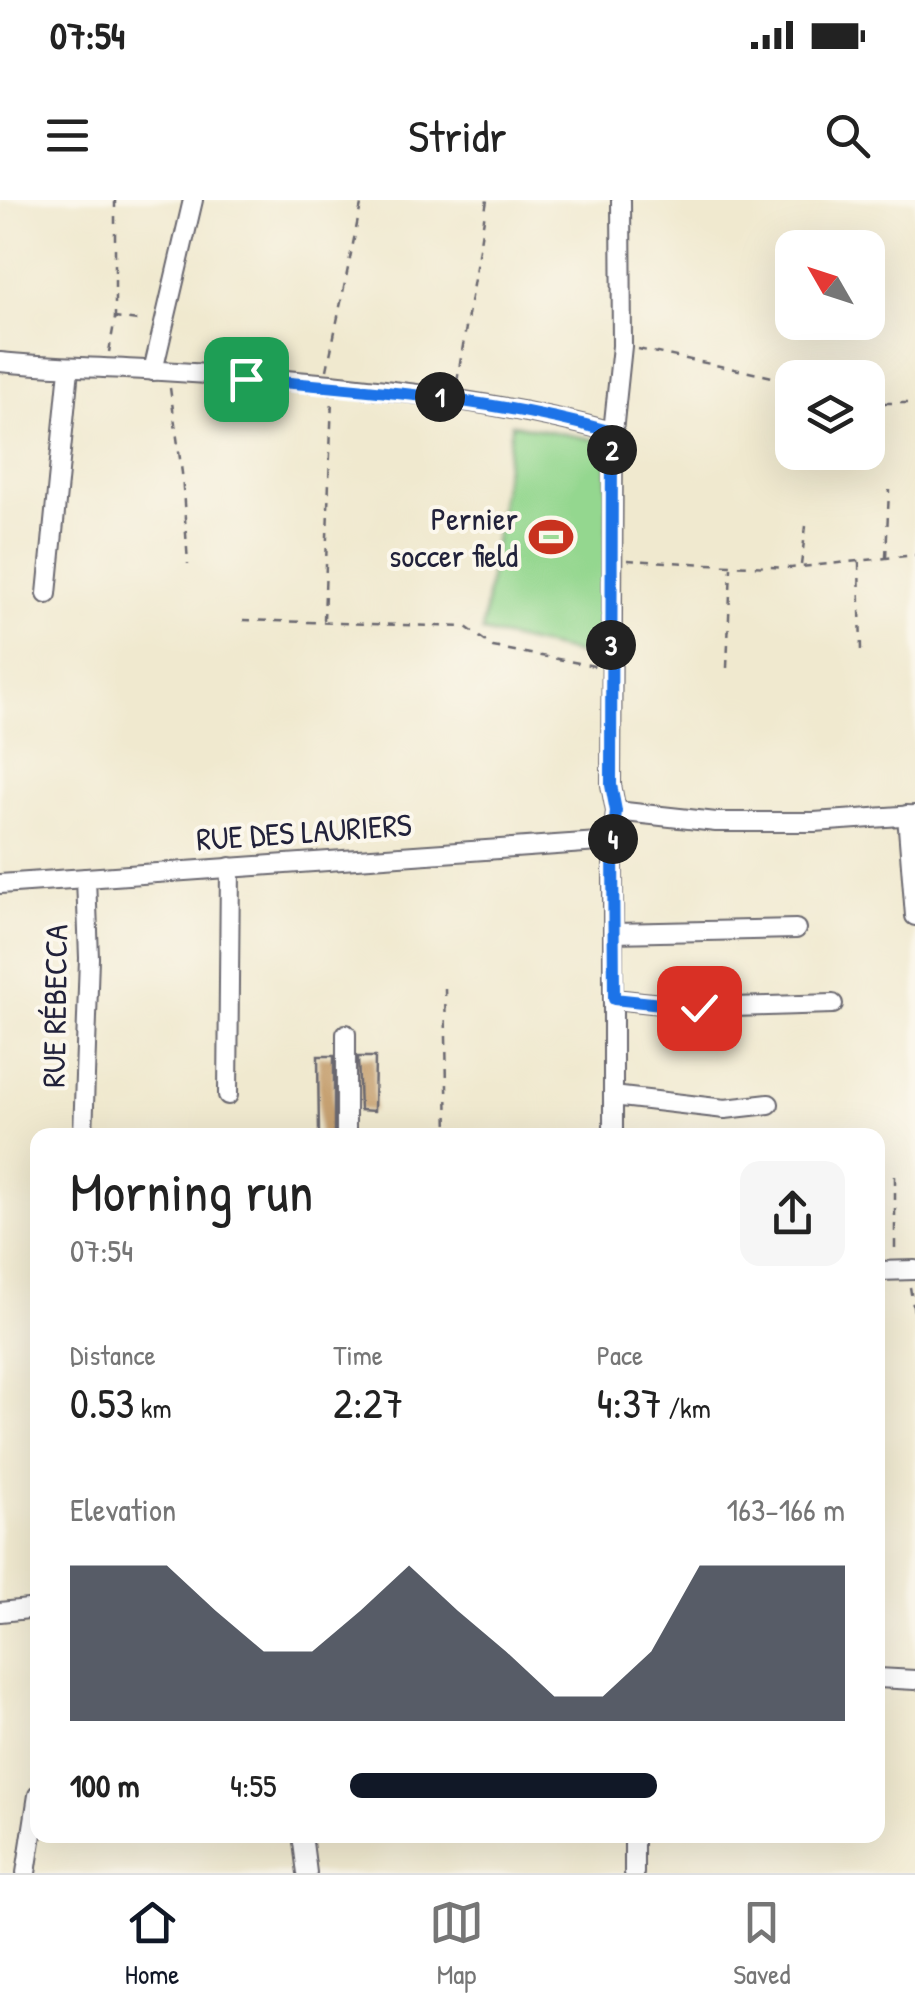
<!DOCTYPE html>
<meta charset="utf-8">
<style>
body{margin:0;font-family:"Patrick Hand",sans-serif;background:#f6f6f6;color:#222;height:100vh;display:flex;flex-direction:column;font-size:38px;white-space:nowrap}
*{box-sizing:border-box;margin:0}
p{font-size:32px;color:#767676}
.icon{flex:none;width:55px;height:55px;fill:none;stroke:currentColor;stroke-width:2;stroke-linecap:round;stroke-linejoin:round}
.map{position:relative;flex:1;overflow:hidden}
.sheet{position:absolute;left:30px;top:928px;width:855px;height:715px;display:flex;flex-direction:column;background:#fff;border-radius:20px;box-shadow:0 10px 40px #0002}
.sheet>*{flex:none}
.needle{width:65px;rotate:309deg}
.buttons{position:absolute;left:775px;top:30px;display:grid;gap:20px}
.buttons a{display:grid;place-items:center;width:110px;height:110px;border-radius:20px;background:#fff;box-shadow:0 10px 40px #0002;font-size:50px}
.pin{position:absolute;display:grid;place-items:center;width:85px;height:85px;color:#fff;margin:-42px;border-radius:20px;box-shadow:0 5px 15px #0006}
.km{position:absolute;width:50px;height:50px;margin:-25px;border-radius:50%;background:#222;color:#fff;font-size:28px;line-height:50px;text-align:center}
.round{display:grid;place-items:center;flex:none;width:105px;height:105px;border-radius:20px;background:#f6f6f6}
.overview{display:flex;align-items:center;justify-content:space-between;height:170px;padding:0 40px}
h1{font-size:55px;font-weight:600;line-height:75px}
.metrics{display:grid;grid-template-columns:repeat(3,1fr);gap:15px;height:170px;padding:10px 40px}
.metrics div{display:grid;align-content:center}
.metrics b{font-size:42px;font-weight:600}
.metrics small{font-size:28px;font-weight:400}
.metrics p{font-size:28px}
.chart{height:280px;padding:20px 40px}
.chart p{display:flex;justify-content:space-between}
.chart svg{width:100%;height:180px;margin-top:10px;fill:#111827;opacity:.7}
ul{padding:0 40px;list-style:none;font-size:32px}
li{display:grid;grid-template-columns:160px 120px 1fr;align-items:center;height:75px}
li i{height:25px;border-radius:12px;background:#111827}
.status{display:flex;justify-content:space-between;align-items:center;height:70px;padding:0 50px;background:#fff;direction:ltr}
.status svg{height:28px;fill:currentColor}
header{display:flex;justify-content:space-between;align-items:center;height:130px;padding:0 40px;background:#fff;font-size:45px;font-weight:600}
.tab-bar{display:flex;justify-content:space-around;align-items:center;height:140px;border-top:2px solid #e0e0e0;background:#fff;font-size:28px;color:#767676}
.tab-bar a{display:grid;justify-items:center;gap:5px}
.tab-bar .on{color:#111827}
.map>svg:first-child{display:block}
.green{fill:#94d78f;stroke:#5b7c65;stroke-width:2.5}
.building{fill:#c6a172}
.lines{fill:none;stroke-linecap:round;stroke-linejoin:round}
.minor-casing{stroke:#6a686f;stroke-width:22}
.path{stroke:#6a686f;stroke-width:2.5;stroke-dasharray:8 8;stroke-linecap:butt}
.minor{stroke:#fff;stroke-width:18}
.route-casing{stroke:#fff;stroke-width:20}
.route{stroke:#1a73e8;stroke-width:12}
.labels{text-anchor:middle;stroke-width:8;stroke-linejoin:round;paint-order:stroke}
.poi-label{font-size:32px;fill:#22223b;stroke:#fbf7ec;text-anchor:end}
.street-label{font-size:32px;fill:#22223b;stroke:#fbf7ec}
</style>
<div class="status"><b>07:54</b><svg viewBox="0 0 49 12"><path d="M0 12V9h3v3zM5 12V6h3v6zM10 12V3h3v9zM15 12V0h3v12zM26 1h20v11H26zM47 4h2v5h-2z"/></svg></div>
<header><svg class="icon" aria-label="menu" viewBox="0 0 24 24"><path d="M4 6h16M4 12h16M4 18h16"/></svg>Stridr<svg class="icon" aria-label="search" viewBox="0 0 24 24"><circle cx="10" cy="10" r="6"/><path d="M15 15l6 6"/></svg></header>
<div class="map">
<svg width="915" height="1673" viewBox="0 0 915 1673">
<rect width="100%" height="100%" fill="#fbf7ec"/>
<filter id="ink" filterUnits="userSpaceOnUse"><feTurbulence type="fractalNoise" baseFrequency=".01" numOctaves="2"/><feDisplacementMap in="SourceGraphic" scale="20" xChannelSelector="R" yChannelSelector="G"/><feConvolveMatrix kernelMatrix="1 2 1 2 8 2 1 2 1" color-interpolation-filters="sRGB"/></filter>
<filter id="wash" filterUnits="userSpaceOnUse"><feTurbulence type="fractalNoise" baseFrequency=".0048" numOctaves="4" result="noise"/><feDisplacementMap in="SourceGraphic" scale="40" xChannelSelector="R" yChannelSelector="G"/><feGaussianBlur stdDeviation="2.25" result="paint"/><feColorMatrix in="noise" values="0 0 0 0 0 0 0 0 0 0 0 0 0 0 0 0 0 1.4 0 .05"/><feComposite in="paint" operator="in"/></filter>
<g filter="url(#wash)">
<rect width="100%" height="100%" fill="#f0e9cf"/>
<!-- green -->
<polygon class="green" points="512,224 608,242 606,460 482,432"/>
<g id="blocks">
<!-- building -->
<g class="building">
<polygon points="318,856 334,856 334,935 319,935"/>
<polygon points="358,857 375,857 374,911 360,910"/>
</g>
</g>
</g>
<g filter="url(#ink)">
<use href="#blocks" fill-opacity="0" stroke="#6a686f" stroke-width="2.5"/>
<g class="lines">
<!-- minor casing -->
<g class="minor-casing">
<g id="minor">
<path d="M0,162C48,167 96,167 145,170C295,179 467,192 613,232"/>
<polyline points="153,171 193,0"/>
<polyline points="47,394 69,169"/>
<polyline points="616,611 716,622 814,622 915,615"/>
<polyline points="907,615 915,716"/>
<polyline points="0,684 613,641"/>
<polyline points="614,733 796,729"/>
<polyline points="614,799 699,808 833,804"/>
<polyline points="228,895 230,667"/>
<polyline points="613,896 725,909 769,904"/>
<polyline points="83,935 89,758 86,678"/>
<polyline points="346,935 346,834"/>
<polyline points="613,935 613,641 616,611 611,585 613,232 622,146 621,0"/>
<polyline points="878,1071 915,1070"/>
<polyline points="0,1412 38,1408"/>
<polyline points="878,1478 915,1480"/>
<polyline points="302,1635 307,1673"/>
<polyline points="26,1673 38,1595"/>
<polyline points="634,1673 634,1635"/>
</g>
</g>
<!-- path -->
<g class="path">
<polyline points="115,0 115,118"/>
<polyline points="638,149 792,181"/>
<polyline points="109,152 115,118 138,121"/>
<polyline points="327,170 362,0"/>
<polyline points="843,178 844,171"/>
<polyline points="457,182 487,0"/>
<polyline points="170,188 182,273 188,364"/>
<polyline points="868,203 915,203"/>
<polyline points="886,357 889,290"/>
<polyline points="627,360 791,368 915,355"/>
<polyline points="859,362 861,451"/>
<polyline points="801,365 806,326"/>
<polyline points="243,420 466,427 493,447 595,466"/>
<polyline points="324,420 332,198"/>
<polyline points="727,468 731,367"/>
<polyline points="445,788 448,935"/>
<polyline points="895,976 895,1054"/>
<polyline points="910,1087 915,1118"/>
</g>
<!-- minor -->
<use href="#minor" class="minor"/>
</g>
</g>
<g class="lines" filter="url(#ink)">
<!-- route casing -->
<g class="route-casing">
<path id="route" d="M246,179C369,190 493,198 612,232L611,585L616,611L613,640L614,799L699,808"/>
</g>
<!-- route -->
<use href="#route" class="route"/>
</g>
<!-- icons -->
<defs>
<g id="stadium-bare" transform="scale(3.45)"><path d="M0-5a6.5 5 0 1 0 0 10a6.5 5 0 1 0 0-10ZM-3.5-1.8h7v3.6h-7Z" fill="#c8321e" stroke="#fbf7ec" stroke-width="2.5" paint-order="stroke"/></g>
</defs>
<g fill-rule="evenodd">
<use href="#stadium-bare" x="551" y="337"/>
</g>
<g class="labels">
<!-- poi labels -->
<g class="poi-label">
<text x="518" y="330">Pernier<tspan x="518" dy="37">soccer field</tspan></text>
</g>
<!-- street labels -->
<g class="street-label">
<text transform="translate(304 632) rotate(-4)" y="11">RUE DES LAURIERS</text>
<text transform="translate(55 806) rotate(-89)" y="11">RUE RÉBECCA</text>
</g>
</g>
</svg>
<div class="buttons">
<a><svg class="needle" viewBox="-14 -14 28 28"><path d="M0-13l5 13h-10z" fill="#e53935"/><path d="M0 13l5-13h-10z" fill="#767676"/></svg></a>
<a><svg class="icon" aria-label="layers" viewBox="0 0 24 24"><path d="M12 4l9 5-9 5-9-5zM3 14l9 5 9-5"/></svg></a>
</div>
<div class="pin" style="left:246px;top:179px;background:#1e9e55"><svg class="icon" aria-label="arrive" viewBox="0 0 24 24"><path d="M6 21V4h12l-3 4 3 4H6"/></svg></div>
<div class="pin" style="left:699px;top:808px;background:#d93025"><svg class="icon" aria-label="check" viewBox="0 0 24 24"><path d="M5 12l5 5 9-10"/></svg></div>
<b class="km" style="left:440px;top:197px">1</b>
<b class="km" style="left:612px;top:250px">2</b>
<b class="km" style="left:611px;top:445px">3</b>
<b class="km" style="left:613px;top:639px">4</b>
<section class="sheet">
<div class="overview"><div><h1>Morning run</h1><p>07:54</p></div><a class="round"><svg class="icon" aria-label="share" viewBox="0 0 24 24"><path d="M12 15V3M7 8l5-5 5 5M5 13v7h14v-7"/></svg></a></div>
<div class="metrics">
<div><p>Distance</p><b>0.53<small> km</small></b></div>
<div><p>Time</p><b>2:27</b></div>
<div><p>Pace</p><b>4:37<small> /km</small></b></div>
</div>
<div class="chart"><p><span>Elevation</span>163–166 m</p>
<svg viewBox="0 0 160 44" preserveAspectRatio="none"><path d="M0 44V6L10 6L20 6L30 17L40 27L50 27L60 17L70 6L80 17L90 27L100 38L110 38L120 27L130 6L140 6L150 6L160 6V44z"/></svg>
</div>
<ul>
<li><b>100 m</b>4:55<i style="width:62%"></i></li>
</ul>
</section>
</div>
<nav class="tab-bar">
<a class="on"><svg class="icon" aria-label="home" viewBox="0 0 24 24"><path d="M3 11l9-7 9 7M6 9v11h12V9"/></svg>Home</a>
<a><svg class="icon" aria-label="map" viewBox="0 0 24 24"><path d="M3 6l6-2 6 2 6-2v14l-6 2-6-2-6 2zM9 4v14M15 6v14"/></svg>Map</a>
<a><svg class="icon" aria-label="saved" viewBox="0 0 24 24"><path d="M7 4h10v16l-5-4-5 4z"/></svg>Saved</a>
</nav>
